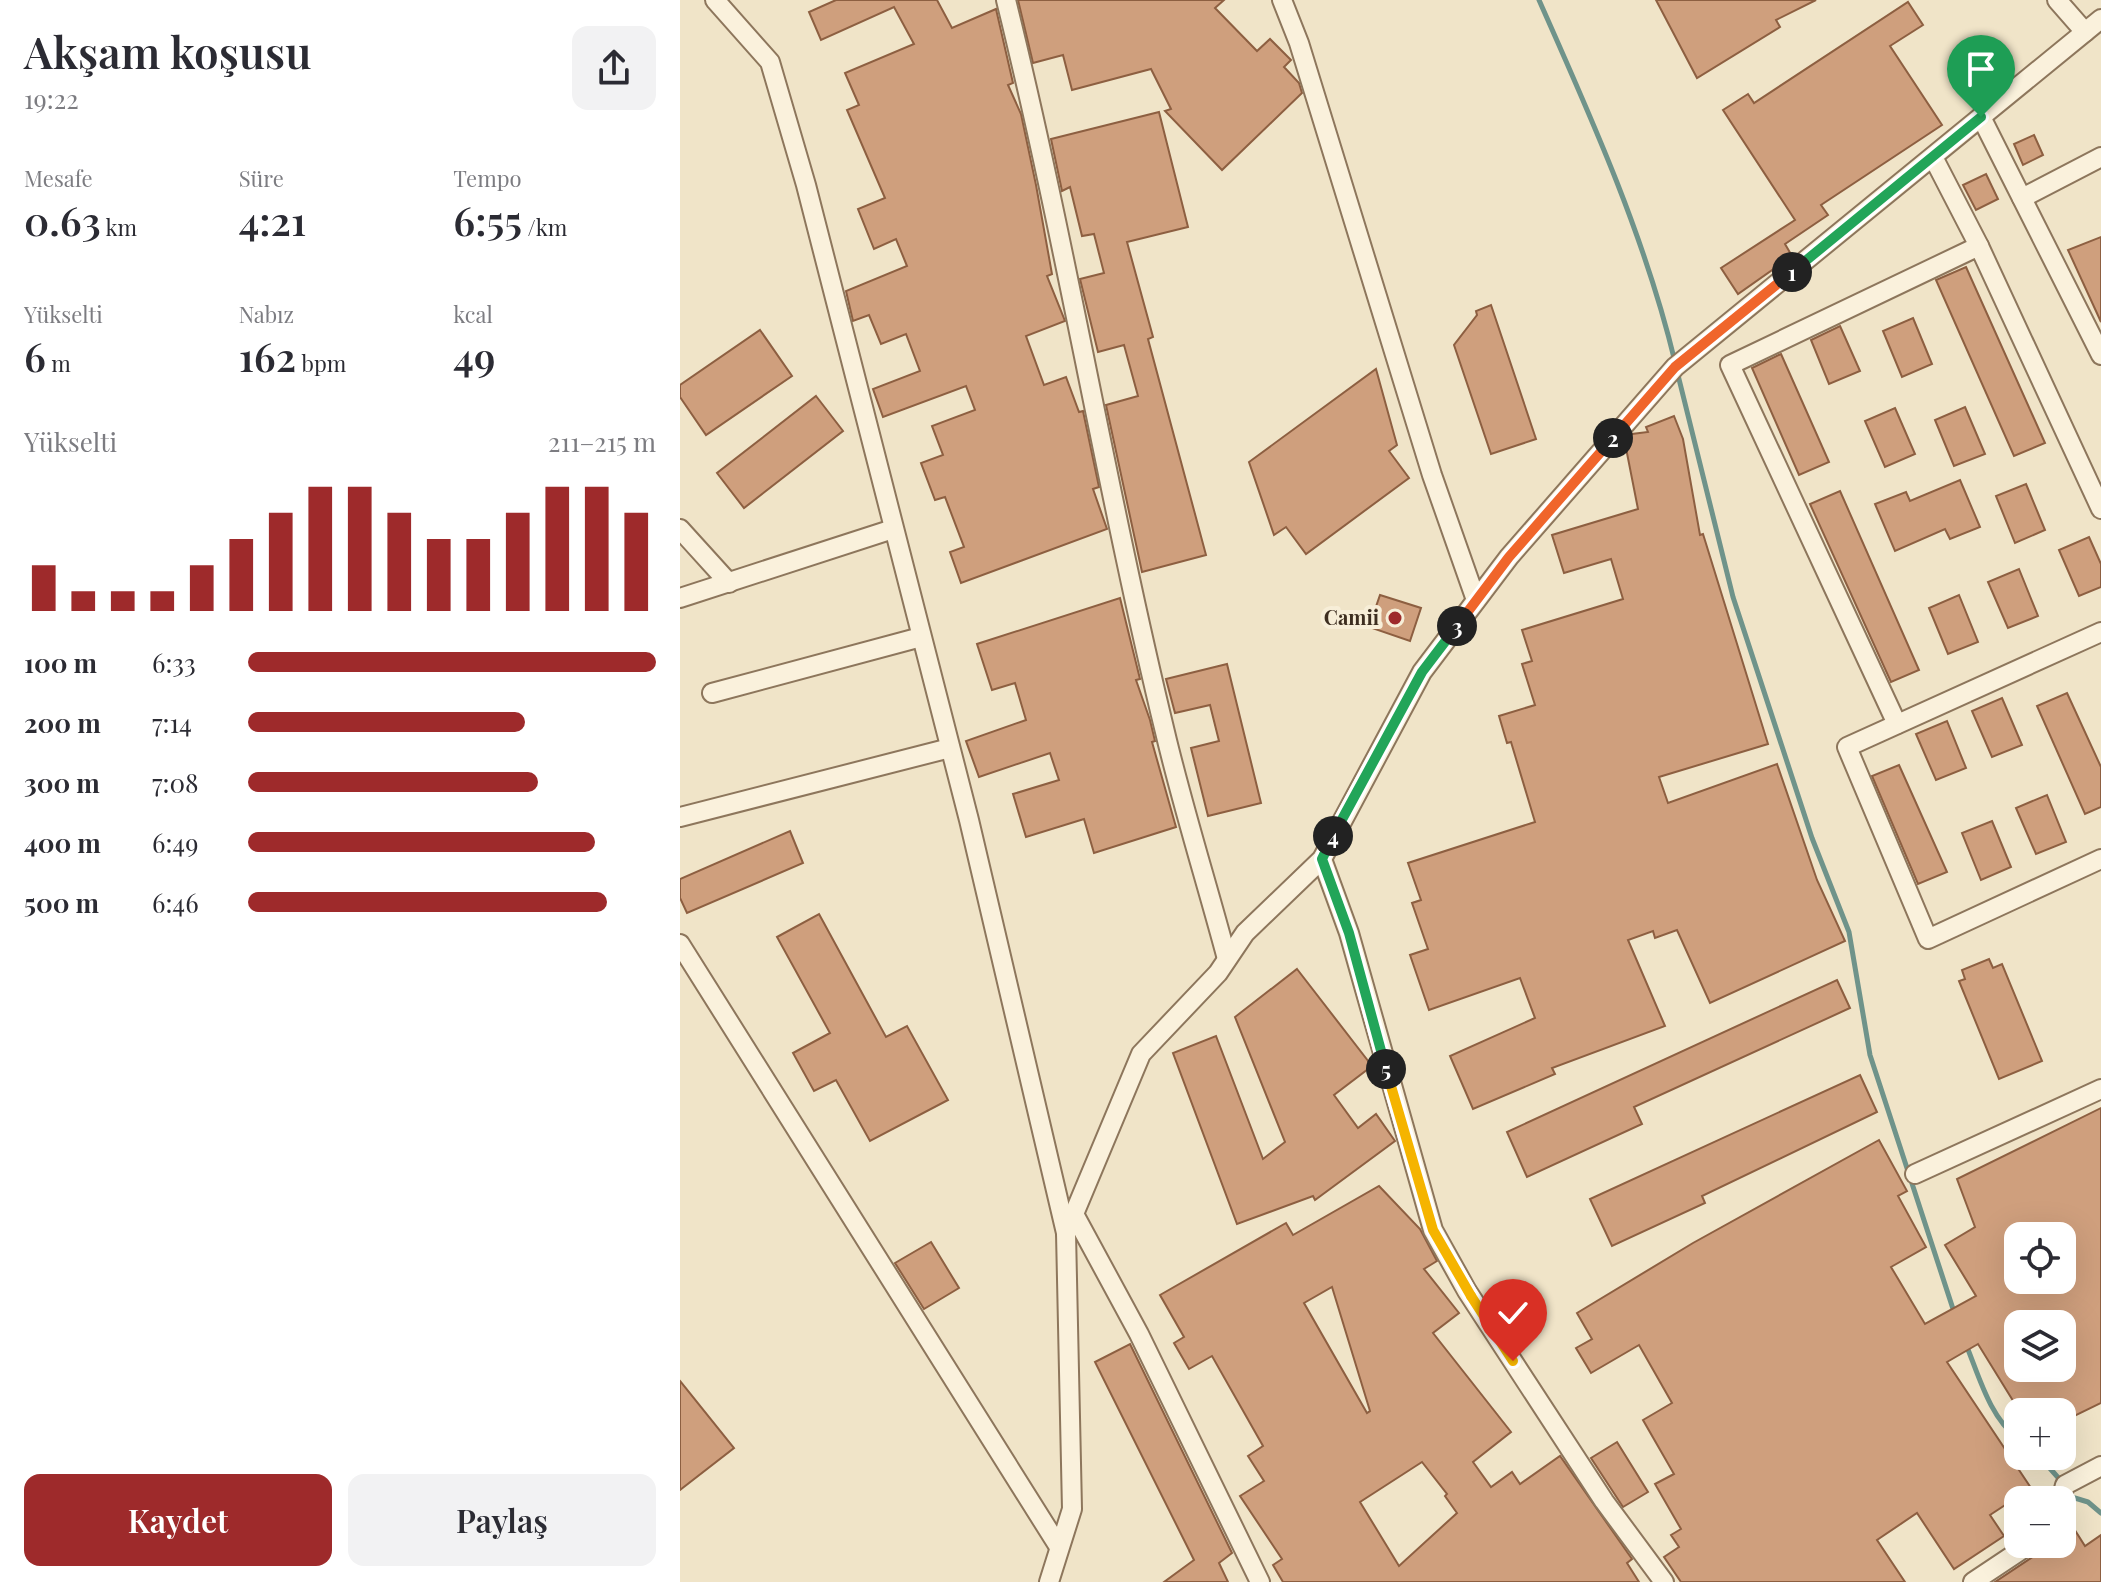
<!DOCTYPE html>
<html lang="tr">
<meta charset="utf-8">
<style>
body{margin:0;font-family:"Playfair Display",serif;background:#f2f2f3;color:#2b2b33;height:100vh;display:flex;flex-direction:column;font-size:30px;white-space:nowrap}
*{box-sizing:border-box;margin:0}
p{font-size:26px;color:#7c7c81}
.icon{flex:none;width:44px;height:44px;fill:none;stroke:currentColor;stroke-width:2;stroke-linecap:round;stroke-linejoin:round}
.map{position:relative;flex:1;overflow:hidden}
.side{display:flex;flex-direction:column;background:#fff;width:680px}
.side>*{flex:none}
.buttons{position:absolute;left:1324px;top:1222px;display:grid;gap:16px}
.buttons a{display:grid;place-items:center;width:72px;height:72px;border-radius:16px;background:#fff;box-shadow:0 8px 32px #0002;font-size:40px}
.pin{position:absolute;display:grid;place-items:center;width:68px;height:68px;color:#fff;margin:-82px -34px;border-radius:50% 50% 50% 0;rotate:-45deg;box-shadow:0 0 8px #0007}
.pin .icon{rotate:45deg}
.km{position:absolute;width:40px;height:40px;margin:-20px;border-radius:50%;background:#222;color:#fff;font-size:22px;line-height:40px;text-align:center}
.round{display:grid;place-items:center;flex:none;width:84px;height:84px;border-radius:16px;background:#f2f2f3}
.head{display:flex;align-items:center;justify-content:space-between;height:136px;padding:0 24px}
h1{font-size:44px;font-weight:600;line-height:60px}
.figures{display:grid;grid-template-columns:repeat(3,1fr);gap:12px;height:136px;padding:8px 24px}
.figures div{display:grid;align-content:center}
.figures b{font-size:40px;font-weight:600}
.figures small{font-size:22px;font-weight:400}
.figures p{font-size:22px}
.chart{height:224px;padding:16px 24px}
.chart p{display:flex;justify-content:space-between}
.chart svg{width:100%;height:144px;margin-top:8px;stroke:#9e2a2b;stroke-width:6}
.button{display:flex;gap:16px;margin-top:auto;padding:16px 24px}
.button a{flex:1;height:92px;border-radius:16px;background:#9e2a2b;color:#fff;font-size:32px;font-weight:600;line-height:92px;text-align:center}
.button a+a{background:#f2f2f3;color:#2b2b33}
ul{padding:0 24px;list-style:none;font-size:26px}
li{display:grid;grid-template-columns:128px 96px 1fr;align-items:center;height:60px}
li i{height:20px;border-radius:10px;background:#9e2a2b}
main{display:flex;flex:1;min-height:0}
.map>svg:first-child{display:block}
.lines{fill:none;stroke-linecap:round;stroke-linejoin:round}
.stream{stroke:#6f938a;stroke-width:5}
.building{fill:#cf9f7d;stroke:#8d5f41;stroke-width:2;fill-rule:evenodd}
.minor-casing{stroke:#8d765c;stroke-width:22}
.minor{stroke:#faf1dc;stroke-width:18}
.split-1-casing{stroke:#fff;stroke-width:16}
.split-2-casing{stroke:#fff;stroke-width:16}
.split-3-casing{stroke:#fff;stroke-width:16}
.split-4-casing{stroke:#fff;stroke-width:16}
.split-5-casing{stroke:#fff;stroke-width:16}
.split-6-casing{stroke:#fff;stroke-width:16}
.split-7-casing{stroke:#fff;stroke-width:16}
.split-1{stroke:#22a559;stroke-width:10}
.split-2{stroke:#f0652b;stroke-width:10}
.split-3{stroke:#f0652b;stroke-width:10}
.split-4{stroke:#22a559;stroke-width:10}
.split-5{stroke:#22a559;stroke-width:10}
.split-6{stroke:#f5b400;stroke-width:10}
.split-7{stroke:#f5b400;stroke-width:10}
.poi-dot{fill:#9e2a2b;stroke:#f7eed8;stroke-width:3}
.labels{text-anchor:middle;stroke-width:8;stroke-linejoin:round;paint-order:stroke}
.poi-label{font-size:20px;font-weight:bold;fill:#3d2e20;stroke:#f7eed8;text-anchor:end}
</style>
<main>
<section class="side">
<div class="head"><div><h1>Akşam koşusu</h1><p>19:22</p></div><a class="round"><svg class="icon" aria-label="share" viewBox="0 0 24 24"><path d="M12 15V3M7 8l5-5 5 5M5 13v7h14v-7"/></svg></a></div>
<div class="figures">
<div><p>Mesafe</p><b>0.63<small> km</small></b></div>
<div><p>Süre</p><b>4:21</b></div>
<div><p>Tempo</p><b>6:55<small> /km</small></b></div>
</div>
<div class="figures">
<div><p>Yükselti</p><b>6<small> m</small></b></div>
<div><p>Nabız</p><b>162<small> bpm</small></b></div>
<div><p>kcal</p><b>49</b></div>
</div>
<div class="chart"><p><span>Yükselti</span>211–215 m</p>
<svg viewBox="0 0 160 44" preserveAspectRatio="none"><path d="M5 44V30M15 44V38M25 44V38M35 44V38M45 44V30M55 44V22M65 44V14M75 44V6M85 44V6M95 44V14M105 44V22M115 44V22M125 44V14M135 44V6M145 44V6M155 44V14"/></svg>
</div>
<ul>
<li><b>100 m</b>6:33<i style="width:100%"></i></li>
<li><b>200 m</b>7:14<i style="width:68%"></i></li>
<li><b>300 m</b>7:08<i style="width:71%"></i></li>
<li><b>400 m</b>6:49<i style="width:85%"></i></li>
<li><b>500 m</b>6:46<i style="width:88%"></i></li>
</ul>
<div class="button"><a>Kaydet</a><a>Paylaş</a></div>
</section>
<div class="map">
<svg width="1421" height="1582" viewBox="0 0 1421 1582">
<rect width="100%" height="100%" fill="#f0e4c8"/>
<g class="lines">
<!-- stream -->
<g class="stream">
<path d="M859,0C911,117 965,237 995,362"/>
<polyline points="997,371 1053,597 1132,838 1169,932 1190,1055 1275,1315"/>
<path d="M1287,1347C1300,1379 1310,1417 1338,1439"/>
<polyline points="1359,1456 1382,1482"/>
<polyline points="1385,1495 1408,1502 1421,1513"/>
</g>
</g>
<!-- building -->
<g class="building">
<polygon points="156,0 257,0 272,28 316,9 333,83 328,85 341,114 356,185 372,274 367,276 385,321 346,336 364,385 386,377 399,412 403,411 419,487 413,489 427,529 281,583 270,552 284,547 265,497 255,500 241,463 263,455 252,426 295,410 286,386 203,417 193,389 240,371 226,334 201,344 189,315 173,321 166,291 227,266 216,239 194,249 178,209 205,198 167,110 179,105 165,73 234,44 214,7 141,40 129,12"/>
<polygon points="338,0 544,0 535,8 577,51 590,39 611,60 604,67 619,83 622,93 542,170 485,111 491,109 471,69 392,90 383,55 353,63"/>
<polygon points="976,0 1136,0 1096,20 1100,27 1017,78"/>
<polygon points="1228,2 1243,25 1210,46 1262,125 1141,205 1148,215 1105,244 1112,256 1058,294 1041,268 1115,220 1043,110 1068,94 1074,103"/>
<polygon points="479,112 508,227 447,242 473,337 468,339 526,555 462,572 426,405 458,396 444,345 418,352 400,279 424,273 414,234 402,236 390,187 382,191 371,139"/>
<polygon points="1354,135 1363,155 1343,165 1334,144"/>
<polygon points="1306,174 1318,199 1296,210 1283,185"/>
<polygon points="1421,237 1421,322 1388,250"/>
<polygon points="1286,267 1365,443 1334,456 1256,280"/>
<polygon points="811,305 856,439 811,454 774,345 797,315 796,311"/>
<polygon points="1233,318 1252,364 1222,377 1203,331"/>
<polygon points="1160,326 1180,371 1149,384 1131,340"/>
<polygon points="80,330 112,376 26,435 0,397 0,385"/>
<polygon points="1101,354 1149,462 1119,475 1072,368"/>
<polygon points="696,369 717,445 709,451 729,478 626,554 606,527 594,535 569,462"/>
<polygon points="136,396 163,431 64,508 37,473"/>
<polygon points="1285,407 1305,454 1274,466 1255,420"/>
<polygon points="1215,408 1235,454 1205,467 1185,421"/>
<polygon points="994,416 1003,439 1020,535 1023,534 1088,744 979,777 988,803 1097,764 1137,880 1165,941 1030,1003 997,930 975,938 973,931 948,940 985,1026 872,1068 875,1074 793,1109 770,1056 855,1018 840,978 749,1010 730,955 748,949 732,903 741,900 728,863 855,822 831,742 827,743 819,716 855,705 842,664 852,661 842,630 943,599 931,559 884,573 872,535 958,509 945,443 952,434 968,432 966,427"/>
<polygon points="1280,480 1300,527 1270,539 1265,529 1215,551 1195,504 1226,492 1230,501"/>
<polygon points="1346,484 1365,530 1335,543 1316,496"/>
<polygon points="1160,491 1239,670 1211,682 1130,504"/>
<polygon points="1409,537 1421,564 1421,587 1399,596 1379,550"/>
<polygon points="1339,569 1358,616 1328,628 1308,582"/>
<polygon points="700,595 741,608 730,641 689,627"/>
<polygon points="1279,595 1298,642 1268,654 1249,608"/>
<polygon points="440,598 460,679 456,680 470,720 475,741 472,742 496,827 414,853 404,819 346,837 333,794 379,780 370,753 299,777 286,741 346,720 335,683 312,690 297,644"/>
<polygon points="547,664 581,803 528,816 511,748 539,741 530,705 495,713 486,679"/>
<polygon points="1387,693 1421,767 1421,807 1405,814 1357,706"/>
<polygon points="1322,698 1342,745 1312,757 1292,711"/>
<polygon points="1267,721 1286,768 1256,780 1236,734"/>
<polygon points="1219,765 1267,872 1238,884 1192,776"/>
<polygon points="1367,795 1386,842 1356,854 1336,808"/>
<polygon points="1312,821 1331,867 1301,880 1282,833"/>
<polygon points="110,831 123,863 7,913 0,898 0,879"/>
<polygon points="139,914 206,1037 227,1026 268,1100 190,1141 156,1080 134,1091 113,1053 150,1033 97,937"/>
<polygon points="1309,959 1313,968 1322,964 1362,1061 1319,1079 1279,981 1285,979 1282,970"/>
<polygon points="617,969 692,1066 654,1095 678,1128 696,1114 715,1141 635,1200 633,1196 557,1224 493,1053 536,1036 583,1159 605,1142 555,1017"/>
<polygon points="1157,980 1170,1008 954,1107 962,1124 847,1177 827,1132"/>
<polygon points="1180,1075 1197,1112 1022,1196 1025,1203 932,1246 910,1199"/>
<path d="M1421,1108V1403L1382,1422V1412H1340L1298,1344L1267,1362L1351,1488L1310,1515L1324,1536L1274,1569L1237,1513L1197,1540L1225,1582H1001L984,1557L999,1547L991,1535L1001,1529L975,1484L994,1474L963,1420L992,1403L959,1345L911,1373L896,1348L912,1339L897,1313L1013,1243L1199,1140L1227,1191L1218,1196L1246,1247L1211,1267L1245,1324L1296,1296L1265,1245L1295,1227L1277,1179ZM1338,1236H1382V1280H1338ZM1338,1324H1382V1368H1338Z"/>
<path d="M699,1186L740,1229L757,1261L744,1269L779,1313L753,1333L831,1432L793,1462L811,1487L832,1472L840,1484L880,1456L952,1559L947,1563L959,1582H603L593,1565L602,1559L560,1496L584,1481L568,1456L583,1446L532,1356L509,1369L494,1343L504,1337L480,1295L606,1223L613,1235ZM652,1287L690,1411L687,1413L624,1303ZM742,1462L767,1494L765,1496L777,1513L719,1566L680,1502Z"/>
<polygon points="251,1242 279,1288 244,1309 215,1263"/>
<polygon points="450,1344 552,1553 539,1563 548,1582 484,1582 514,1560 415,1362"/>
<polygon points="0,1381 54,1448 0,1490"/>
<polygon points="937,1442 968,1492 943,1507 911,1458"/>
<polygon points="1391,1524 1405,1546 1421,1535 1421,1582 1315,1582 1357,1554 1362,1544 1382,1544 1382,1529"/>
</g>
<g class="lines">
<!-- minor casing -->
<g class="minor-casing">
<g id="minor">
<polyline points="35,0 90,62 126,185 289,820 386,1233"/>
<path d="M326,0C386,242 426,489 485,732C503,808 527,884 547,959"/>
<polyline points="602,0 619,43 752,475 796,600"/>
<polyline points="1377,0 1405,32"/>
<polyline points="1301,117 1421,355"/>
<polyline points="1253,157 1299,246"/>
<polyline points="1342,198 1421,157"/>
<polyline points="0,529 49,583"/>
<polyline points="0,598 213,529"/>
<polyline points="1421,632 1167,747 1248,939 1421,859"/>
<polyline points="32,693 241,637"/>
<polyline points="1217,724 1050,365 1299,246 1421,509"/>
<polyline points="0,817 270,748"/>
<polyline points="642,859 669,933 753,1230 787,1291 924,1501 984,1582"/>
<polyline points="0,944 379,1547"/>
<polyline points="1235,1174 1421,1089"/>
<polyline points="394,1214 459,1334 580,1582"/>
<polyline points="1381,1500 1385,1485 1421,1466"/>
<polyline points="369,1582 392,1509 386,1233 461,1054 538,973 565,933 642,859 742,672 829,557 995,367 1421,19"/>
<polyline points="1293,1582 1350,1544"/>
</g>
</g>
<!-- minor -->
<use href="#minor" class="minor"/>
</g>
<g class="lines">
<!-- split-1 casing -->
<g class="split-1-casing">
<polyline id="split-1" points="1112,272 1301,117"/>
</g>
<!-- split-2 casing -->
<g class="split-2-casing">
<polyline id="split-2" points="933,438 995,367 1112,272"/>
</g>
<!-- split-3 casing -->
<g class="split-3-casing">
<polyline id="split-3" points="777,626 829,557 933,438"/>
</g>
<!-- split-4 casing -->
<g class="split-4-casing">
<polyline id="split-4" points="653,836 742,672 777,626"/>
</g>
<!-- split-5 casing -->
<g class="split-5-casing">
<polyline id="split-5" points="653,836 642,859 669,933 706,1069"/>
</g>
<!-- split-6 casing -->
<g class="split-6-casing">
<polyline id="split-6" points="706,1069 753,1230 791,1296"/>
</g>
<!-- split-7 casing -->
<g class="split-7-casing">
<polyline id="split-7" points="791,1296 833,1361"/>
</g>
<!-- split-1 -->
<use href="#split-1" class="split-1"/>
<!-- split-2 -->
<use href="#split-2" class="split-2"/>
<!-- split-3 -->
<use href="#split-3" class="split-3"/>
<!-- split-4 -->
<use href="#split-4" class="split-4"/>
<!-- split-5 -->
<use href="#split-5" class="split-5"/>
<!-- split-6 -->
<use href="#split-6" class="split-6"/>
<!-- split-7 -->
<use href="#split-7" class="split-7"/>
</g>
<!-- markers -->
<circle class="poi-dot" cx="715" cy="618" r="8"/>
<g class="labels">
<!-- poi labels -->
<g class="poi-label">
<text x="699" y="625">Camii</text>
</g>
</g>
</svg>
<div class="buttons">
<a><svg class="icon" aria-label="locate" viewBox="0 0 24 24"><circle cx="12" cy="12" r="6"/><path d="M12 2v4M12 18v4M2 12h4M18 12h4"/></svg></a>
<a><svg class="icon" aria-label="layers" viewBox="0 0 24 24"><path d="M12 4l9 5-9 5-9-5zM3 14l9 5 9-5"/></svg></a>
<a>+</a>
<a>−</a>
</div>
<div class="pin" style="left:1301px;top:117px;background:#1e9e55"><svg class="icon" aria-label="arrive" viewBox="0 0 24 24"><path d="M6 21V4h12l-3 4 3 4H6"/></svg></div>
<div class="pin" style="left:833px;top:1361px;background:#d93025"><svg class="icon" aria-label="check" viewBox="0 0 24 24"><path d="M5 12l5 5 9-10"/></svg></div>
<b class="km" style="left:1112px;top:272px">1</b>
<b class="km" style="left:933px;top:438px">2</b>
<b class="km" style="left:777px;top:626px">3</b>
<b class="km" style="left:653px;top:836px">4</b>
<b class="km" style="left:706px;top:1069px">5</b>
</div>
</main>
